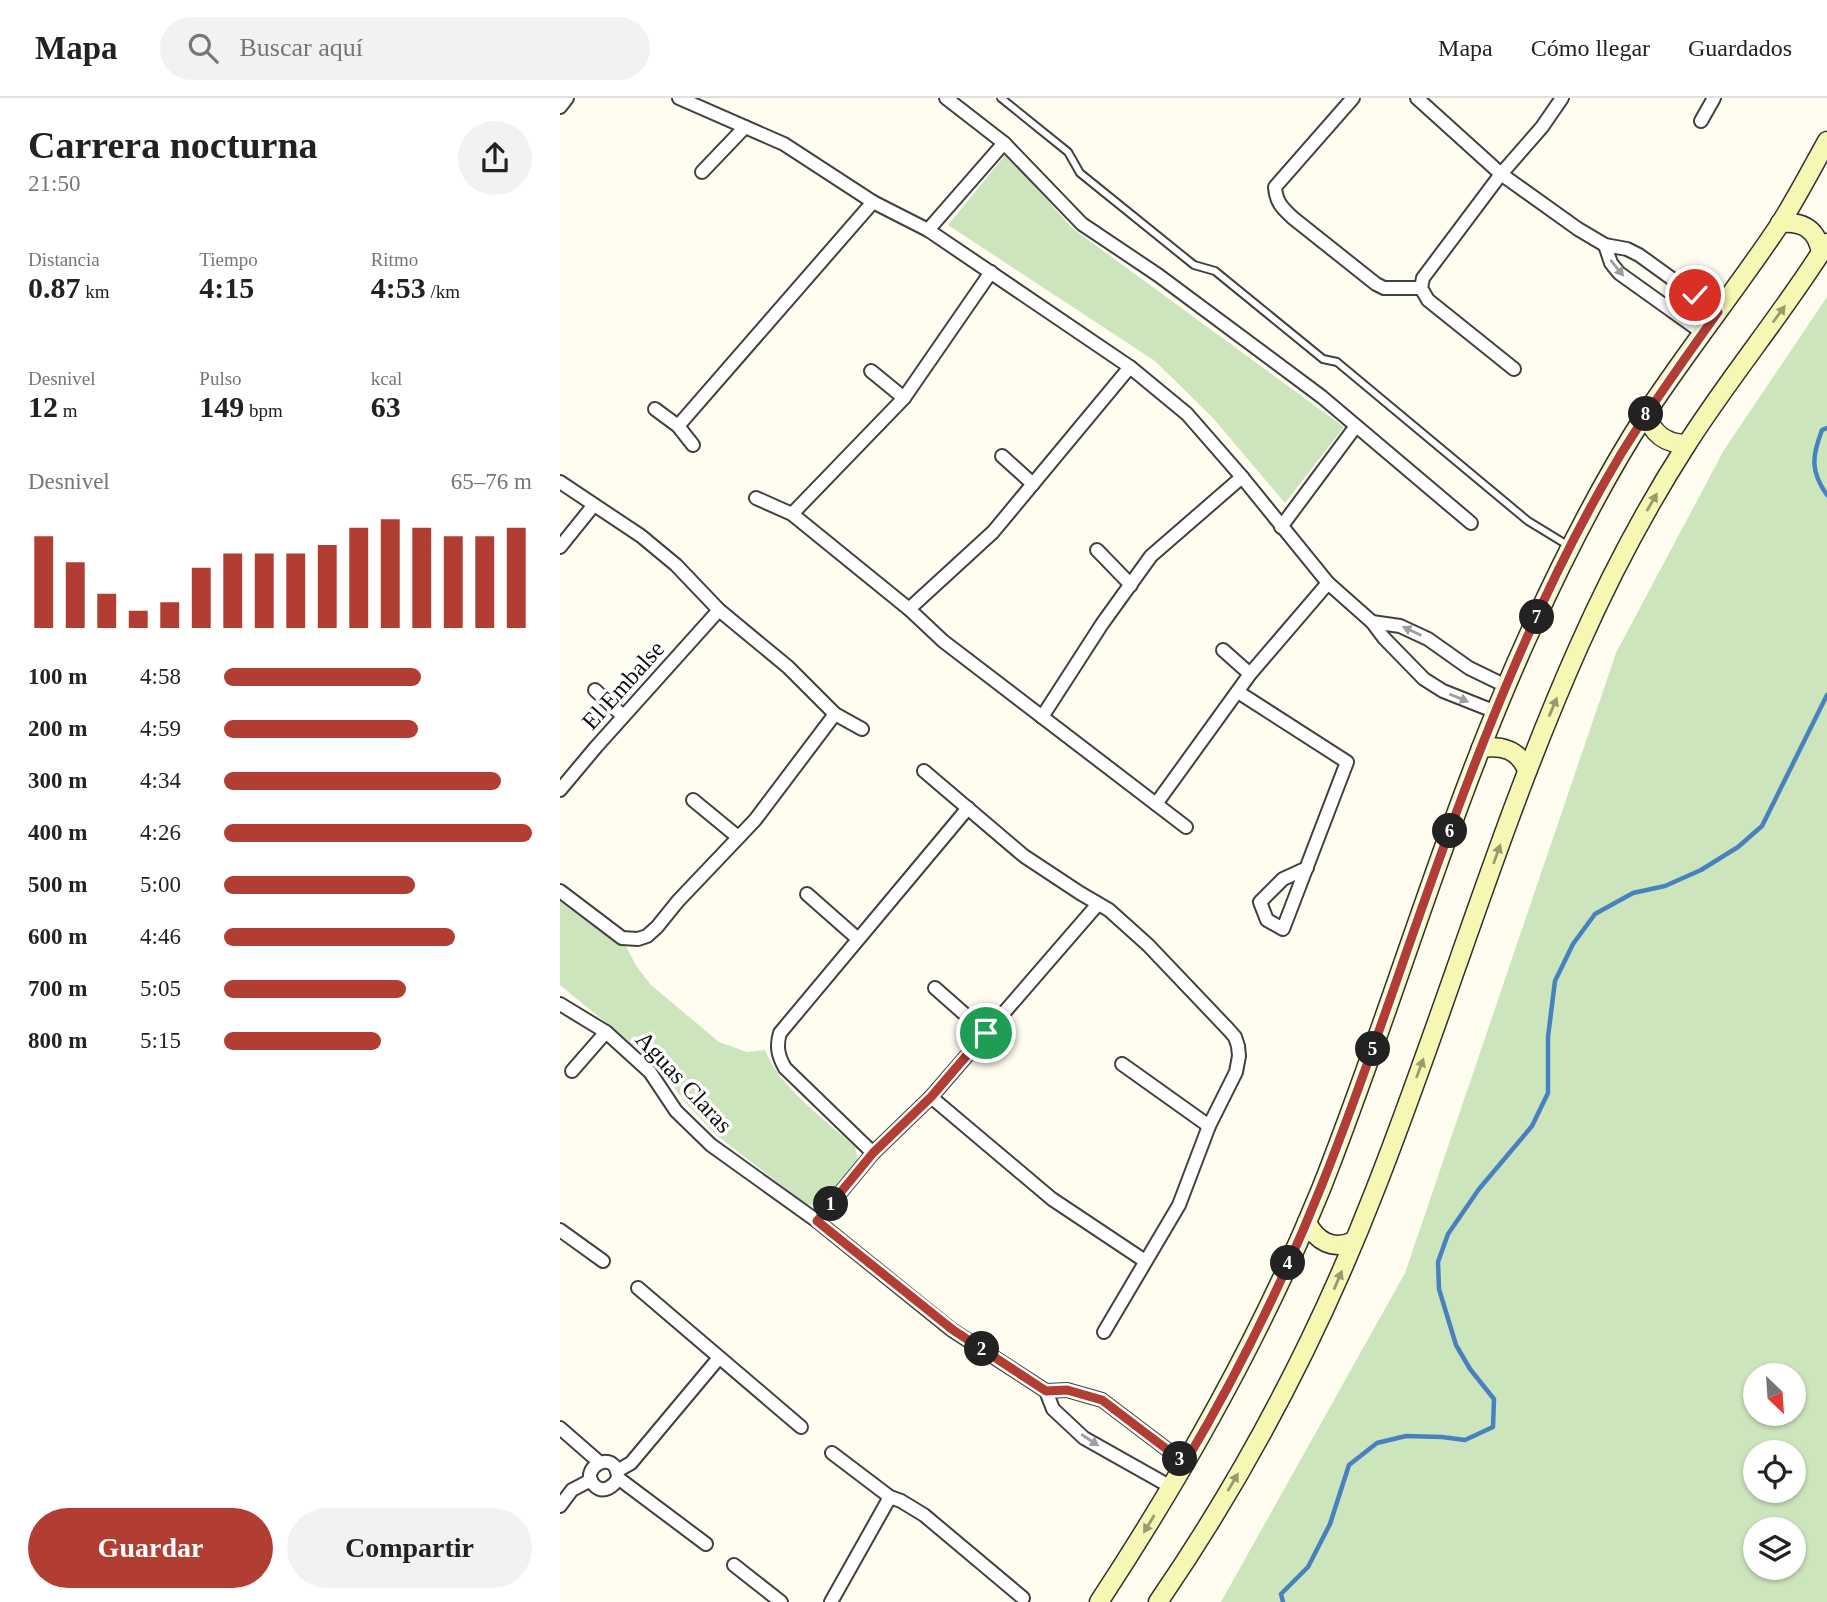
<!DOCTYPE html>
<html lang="es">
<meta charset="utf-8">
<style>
body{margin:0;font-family:"Times New Roman",serif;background:#f2f2f2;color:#222;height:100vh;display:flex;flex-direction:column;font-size:26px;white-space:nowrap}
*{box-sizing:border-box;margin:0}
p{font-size:23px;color:#767676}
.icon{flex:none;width:38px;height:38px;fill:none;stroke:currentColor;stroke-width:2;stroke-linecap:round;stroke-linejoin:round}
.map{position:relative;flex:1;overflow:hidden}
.side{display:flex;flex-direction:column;background:#fff;width:560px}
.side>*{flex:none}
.needle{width:46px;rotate:155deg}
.controls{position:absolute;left:1183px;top:1265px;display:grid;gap:14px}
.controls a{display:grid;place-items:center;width:63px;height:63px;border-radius:50%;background:#fff;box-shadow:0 2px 5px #0004;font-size:35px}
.pin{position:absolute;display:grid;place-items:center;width:60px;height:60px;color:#fff;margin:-30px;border:4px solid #fff;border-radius:50%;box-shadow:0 2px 7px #0007}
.km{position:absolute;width:35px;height:35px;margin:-18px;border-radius:50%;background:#222;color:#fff;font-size:19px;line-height:35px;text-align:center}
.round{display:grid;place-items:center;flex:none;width:74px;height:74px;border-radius:37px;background:#f2f2f2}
.head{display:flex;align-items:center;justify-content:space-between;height:119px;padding:0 28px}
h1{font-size:38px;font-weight:600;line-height:52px}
.figures{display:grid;grid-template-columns:repeat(3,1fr);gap:10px;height:119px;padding:7px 28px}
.figures div{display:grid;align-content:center}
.figures b{font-size:30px;font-weight:600}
.figures small{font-size:19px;font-weight:400}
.figures p{font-size:19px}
.chart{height:196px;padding:14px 28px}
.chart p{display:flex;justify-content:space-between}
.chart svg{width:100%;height:126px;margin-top:7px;stroke:#b13d33;stroke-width:6}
.cta{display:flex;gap:14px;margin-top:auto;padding:14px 28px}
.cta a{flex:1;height:80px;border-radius:42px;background:#b13d33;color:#fff;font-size:28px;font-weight:600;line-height:80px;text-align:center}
.cta a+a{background:#f2f2f2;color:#222}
ul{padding:0 28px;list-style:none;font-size:23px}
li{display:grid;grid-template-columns:112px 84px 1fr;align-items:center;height:52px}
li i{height:18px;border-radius:9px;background:#b13d33}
header{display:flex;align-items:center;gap:42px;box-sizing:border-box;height:98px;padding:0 35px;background:#fff;border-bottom:2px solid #e0e0e0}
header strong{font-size:33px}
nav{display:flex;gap:38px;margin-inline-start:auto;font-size:24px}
.search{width:490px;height:63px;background:#f2f2f2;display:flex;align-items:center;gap:18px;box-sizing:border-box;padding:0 24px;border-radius:38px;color:#767676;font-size:26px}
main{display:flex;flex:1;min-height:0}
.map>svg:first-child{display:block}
.green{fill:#cde5bd;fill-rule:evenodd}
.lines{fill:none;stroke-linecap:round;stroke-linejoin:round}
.stream{stroke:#4881c0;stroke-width:4.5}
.lane-casing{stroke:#414141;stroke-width:10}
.street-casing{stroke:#414141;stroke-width:16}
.secondary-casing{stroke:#303030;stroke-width:21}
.lane{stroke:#fff;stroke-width:6}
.street{stroke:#fff;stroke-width:12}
.secondary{stroke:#f6f7b2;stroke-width:18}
.oneway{fill:#9f9f9f}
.oneway2{fill:#999a70}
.route-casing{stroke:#fff;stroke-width:14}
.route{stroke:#b13d33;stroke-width:9}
.labels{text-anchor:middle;stroke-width:7;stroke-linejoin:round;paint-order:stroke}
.street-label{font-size:24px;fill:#0e0e0e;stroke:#fff}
</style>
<header>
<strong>Mapa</strong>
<div class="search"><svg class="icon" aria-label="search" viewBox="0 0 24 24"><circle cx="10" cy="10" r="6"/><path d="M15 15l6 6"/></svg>Buscar aquí</div>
<nav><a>Mapa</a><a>Cómo llegar</a><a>Guardados</a></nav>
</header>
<main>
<section class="side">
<div class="head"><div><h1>Carrera nocturna</h1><p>21:50</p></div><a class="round"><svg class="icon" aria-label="share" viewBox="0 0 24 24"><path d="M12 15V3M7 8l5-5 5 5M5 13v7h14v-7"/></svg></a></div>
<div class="figures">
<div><p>Distancia</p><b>0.87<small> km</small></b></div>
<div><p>Tiempo</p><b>4:15</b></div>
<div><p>Ritmo</p><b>4:53<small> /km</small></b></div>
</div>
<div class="figures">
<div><p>Desnivel</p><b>12<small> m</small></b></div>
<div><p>Pulso</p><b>149<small> bpm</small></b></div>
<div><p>kcal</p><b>63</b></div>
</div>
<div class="chart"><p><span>Desnivel</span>65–76 m</p>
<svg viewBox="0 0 160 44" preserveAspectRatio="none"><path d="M5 44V12M15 44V21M25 44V32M35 44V38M45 44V35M55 44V23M65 44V18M75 44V18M85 44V18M95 44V15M105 44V9M115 44V6M125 44V9M135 44V12M145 44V12M155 44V9"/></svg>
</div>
<ul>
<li><b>100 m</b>4:58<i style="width:64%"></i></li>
<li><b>200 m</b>4:59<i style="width:63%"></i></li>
<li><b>300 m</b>4:34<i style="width:90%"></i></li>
<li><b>400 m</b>4:26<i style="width:100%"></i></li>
<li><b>500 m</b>5:00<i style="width:62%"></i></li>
<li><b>600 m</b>4:46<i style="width:75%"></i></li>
<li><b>700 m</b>5:05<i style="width:59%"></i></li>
<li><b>800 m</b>5:15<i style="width:51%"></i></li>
</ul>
<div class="cta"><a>Guardar</a><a>Compartir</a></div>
</section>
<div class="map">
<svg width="1267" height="1504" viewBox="0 0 1267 1504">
<rect width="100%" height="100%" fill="#fefdf0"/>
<!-- green -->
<g class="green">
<polygon points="446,56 512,130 784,329 725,405 653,320 595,263 388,127"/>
<path d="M1267,199V1504H661L845,1175L1056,555L1164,352ZM1195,1278H1234V1316H1195ZM1234,1354V1393H1195V1354ZM1195,1432H1234V1470H1195Z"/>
<path d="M0,799L46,837L64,845L77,869L91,887L159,944L187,954L205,952C220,990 265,1021 295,1049L298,1062L266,1104L256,1109L243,1104L155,1036L125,1004L96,966L0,887Z"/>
</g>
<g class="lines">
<!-- stream -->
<g class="stream">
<path d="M1267,330L1262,332C1252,358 1250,373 1267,397"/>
<polyline points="723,1504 721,1496 748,1469 770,1426 789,1367 817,1345 846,1338 882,1339 905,1342 933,1329 934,1301 910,1271 896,1247 879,1191 878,1164 888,1136 919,1091 972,1028 988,995 988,939 995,883 1013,846 1035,816 1073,795 1105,788 1141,772 1178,749 1202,728 1267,597"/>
</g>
<!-- lane casing -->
<g class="lane-casing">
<polyline id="lane" points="441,0 508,54 520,75 634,167 655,173 763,261 777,264 968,423 1009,448"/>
</g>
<!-- street casing -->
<g class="street-casing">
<g id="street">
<polyline points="119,0 224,46 313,104 368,132 570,269 627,316 682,379 768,485 812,524 824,540 864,581 883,593 936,614"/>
<polyline points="386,0 444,45 522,126 598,177 762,299 911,425"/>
<path d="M793,0L715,89C716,104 722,110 733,120L816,186L824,190H861"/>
<polyline points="857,0 941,76 1018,131 1045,147 1067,151 1079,157 1158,214"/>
<polyline points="0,9 7,0"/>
<polyline points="1141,23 1154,0"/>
<polyline points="142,74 185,29"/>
<polyline points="368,132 444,45"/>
<polyline points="1045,147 1051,165 1059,175 1143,235"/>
<polyline points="954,271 868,202 861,190 863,180 941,76 982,29 1002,0"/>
<polyline points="311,273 344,300"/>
<polyline points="95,311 118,328 133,347"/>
<polyline points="118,328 313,104"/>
<polyline points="442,358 473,386"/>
<polyline points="0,384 81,438 116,467 159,512 228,569 275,616 302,631"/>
<polyline points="196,400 232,416 349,511 383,543 626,729"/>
<polyline points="232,416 344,300 431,174"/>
<polyline points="721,429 796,328"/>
<polyline points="0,449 33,408"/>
<polyline points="537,452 571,487"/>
<polyline points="349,511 433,434 570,269"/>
<polyline points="812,524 840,528 868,541 909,570 946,588"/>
<polyline points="663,552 690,576"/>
<polyline points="35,592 63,618"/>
<polyline points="678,594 787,664 723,831 707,822 700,804 723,781 747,770"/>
<polyline points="482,619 542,526 591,458 682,379"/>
<polyline points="364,673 464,758 520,795 549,812 588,847 668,931 675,939 678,948 679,958 676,974 649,1028 619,1107 544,1234"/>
<polyline points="0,692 36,649 159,512"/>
<polyline points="133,702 178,739"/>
<polyline points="596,706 690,576 768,485"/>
<polyline points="0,793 62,840 78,841 87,838 97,829 118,803 195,722 275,616"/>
<polyline points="247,796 298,841"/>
<polyline points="375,890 426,935"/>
<polyline points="0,906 46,934 90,974 116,1013 151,1047 257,1123 392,1232 486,1293 493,1311 524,1340 611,1389"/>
<polyline points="562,966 649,1028"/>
<polyline points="12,973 46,934"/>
<polyline points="371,999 492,1101 585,1163"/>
<path d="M313,1055L225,970C218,958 216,948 220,935L408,710"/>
<polyline points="257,1123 313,1055 371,999 538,806"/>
<polyline points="0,1132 43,1163"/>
<polyline points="78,1190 241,1329"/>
<polyline points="486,1293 507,1292 542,1302 625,1365"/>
<polyline points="0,1330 39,1364"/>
<polyline points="272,1355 330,1399 341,1403 364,1417 463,1500"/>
<polyline points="57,1373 71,1365 158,1261"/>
<path d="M58,1380C54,1388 44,1396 35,1388C16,1372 56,1347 58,1380L146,1446"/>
<polyline points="0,1408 12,1392 31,1382"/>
<polyline points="174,1467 221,1504"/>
<polyline points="271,1504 330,1399"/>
</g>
</g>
<!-- secondary casing -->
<g class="secondary-casing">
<g id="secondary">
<path d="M1220,125C1243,123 1257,131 1261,155"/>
<path d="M1086,315C1092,336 1106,346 1127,346"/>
<path d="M921,650C942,647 958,651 967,672"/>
<path d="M747,1124C756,1143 773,1153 794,1143"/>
<path d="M539,1504C625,1373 702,1236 761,1091C834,907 887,716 969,536C1003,461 1040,387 1085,317C1127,253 1175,193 1218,129C1236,101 1251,72 1267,43"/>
<path d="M598,1504C686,1376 759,1236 815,1092C886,912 940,725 1019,548C1050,478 1086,410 1127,346C1171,277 1224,214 1267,145"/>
</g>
</g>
<!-- lane -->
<use href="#lane" class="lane"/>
<!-- street -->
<use href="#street" class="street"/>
<!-- secondary -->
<use href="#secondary" class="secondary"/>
</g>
<!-- one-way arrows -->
<defs><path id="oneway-solid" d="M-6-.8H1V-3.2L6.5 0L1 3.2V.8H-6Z" transform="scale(1.75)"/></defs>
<g class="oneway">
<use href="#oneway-solid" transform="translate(1057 170) rotate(51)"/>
<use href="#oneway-solid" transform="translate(852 533) rotate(-155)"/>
<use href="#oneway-solid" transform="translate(899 600) rotate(22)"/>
<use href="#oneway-solid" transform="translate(530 1342) rotate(33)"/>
</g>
<g class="oneway2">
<use href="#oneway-solid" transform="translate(1219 216) rotate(-54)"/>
<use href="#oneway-solid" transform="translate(1092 404) rotate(-60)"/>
<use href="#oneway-solid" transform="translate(993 609) rotate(-67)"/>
<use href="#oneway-solid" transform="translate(937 756) rotate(-70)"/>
<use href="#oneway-solid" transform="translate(860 970) rotate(-70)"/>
<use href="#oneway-solid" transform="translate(778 1182) rotate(-67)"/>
<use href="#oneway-solid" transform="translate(673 1384) rotate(-60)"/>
<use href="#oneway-solid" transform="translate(589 1426) rotate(121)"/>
</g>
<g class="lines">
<!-- route casing -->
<g class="route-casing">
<path id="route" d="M426,935L371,999L313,1055L257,1123L393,1232L486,1293L507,1292L542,1302L625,1365C677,1277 723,1184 761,1089C819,945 863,795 921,650C960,550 1005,449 1061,356C1091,307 1125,260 1158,214L1135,197"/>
</g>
<!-- route -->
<use href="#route" class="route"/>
</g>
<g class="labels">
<!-- street labels -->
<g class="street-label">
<text transform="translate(63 587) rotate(-48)" y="8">El Embalse</text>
<text transform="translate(124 984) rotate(47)" y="8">Aguas Claras</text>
</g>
</g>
</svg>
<div class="controls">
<a><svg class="needle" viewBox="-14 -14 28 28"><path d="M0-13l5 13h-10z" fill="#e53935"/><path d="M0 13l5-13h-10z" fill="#767676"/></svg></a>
<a><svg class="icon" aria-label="locate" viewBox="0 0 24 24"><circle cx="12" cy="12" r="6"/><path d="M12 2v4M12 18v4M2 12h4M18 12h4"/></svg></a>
<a><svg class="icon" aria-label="layers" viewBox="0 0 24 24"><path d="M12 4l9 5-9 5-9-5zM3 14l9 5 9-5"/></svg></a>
</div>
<div class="pin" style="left:426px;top:935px;background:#1e9e55"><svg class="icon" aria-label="arrive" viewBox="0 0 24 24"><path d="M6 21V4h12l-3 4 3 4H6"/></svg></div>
<div class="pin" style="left:1135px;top:197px;background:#d93025"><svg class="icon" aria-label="check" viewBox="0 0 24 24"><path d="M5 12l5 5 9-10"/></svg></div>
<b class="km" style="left:271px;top:1106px">1</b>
<b class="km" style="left:422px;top:1251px">2</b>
<b class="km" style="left:620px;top:1361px">3</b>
<b class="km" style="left:728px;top:1165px">4</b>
<b class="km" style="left:813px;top:951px">5</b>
<b class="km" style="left:890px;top:733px">6</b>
<b class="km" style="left:977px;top:519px">7</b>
<b class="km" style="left:1086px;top:316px">8</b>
</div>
</main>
